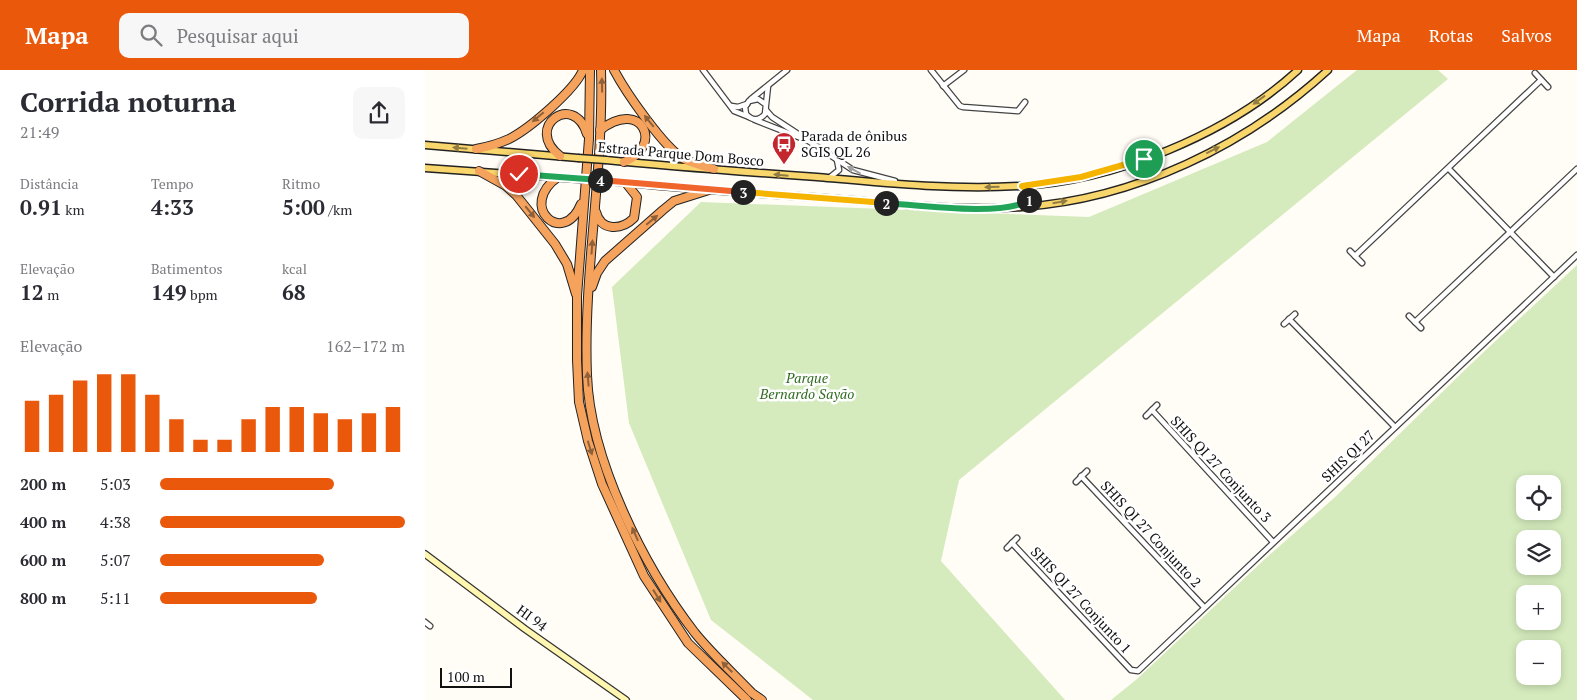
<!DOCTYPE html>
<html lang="pt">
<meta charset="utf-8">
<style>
body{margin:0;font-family:"PT Serif",serif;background:#f7f7f7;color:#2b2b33;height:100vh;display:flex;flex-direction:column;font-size:19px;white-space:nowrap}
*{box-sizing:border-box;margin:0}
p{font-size:16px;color:#7c7c81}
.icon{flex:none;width:28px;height:28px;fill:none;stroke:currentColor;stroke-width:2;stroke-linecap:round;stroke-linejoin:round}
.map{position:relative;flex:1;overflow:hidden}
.drawer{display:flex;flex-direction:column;background:#fff;width:425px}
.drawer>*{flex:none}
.tools{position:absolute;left:1091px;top:405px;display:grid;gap:10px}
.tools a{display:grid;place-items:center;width:45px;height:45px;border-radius:10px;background:#fff;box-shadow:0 2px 8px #0003;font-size:25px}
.scale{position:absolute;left:15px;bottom:12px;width:72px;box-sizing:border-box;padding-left:5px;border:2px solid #111;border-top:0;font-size:14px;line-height:18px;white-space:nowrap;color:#111;-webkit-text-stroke:4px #fff;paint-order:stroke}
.pin{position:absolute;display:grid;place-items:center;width:42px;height:42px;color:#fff;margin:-21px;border:2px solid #fff;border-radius:50%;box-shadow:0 1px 5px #0007}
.km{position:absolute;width:25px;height:25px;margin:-12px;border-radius:50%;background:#222;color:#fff;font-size:14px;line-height:25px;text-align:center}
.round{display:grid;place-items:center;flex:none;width:52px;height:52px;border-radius:10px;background:#f7f7f7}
.summary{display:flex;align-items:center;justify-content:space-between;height:85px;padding:0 20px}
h1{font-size:28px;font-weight:600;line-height:38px}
.figures{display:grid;grid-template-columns:repeat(3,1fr);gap:8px;height:85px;padding:5px 20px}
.figures div{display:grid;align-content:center}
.figures b{font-size:21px;font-weight:600}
.figures small{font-size:14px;font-weight:400}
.figures p{font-size:14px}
.chart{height:140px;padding:10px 20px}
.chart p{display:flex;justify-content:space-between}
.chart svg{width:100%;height:90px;margin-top:5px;stroke:#ea580c;stroke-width:6}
ul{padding:0 20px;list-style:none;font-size:16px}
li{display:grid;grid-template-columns:80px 60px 1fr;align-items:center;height:38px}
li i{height:12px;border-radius:6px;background:#ea580c}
header{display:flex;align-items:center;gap:30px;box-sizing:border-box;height:70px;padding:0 25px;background:#ea580c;color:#fff}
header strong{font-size:24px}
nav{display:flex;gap:28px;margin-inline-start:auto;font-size:18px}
.search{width:350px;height:45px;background:#f7f7f7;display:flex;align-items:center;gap:12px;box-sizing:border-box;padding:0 18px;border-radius:10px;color:#7c7c81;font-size:19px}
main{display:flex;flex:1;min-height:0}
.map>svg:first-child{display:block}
.green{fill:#d5ebbd;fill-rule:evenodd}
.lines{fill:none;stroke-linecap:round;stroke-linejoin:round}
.street-casing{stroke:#444;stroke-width:7}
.secondary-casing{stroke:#333;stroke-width:8}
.primary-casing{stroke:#222;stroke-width:9}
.highway-casing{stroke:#222;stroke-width:10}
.street{stroke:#fff;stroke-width:4.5}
.secondary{stroke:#fff6b0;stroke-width:5.5}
.primary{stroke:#f9d66b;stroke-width:6}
.highway{stroke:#f5a25d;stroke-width:8}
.primary-bridge-casing{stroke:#222;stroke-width:9;stroke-linecap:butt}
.primary-bridge{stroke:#f9d66b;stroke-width:6}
.oneway{fill:#8e613b}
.oneway2{fill:#917d42}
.oneway3{fill:#a0a0a0}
.split-1-casing{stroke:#fff;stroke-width:10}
.split-2-casing{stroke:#fff;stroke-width:10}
.split-3-casing{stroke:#fff;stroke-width:10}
.split-4-casing{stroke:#fff;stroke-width:10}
.split-5-casing{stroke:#fff;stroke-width:10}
.split-1{stroke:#f5b400;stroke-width:6}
.split-2{stroke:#22a559;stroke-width:6}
.split-3{stroke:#f5b400;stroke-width:6}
.split-4{stroke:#f0652b;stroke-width:6}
.split-5{stroke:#22a559;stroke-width:6}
.labels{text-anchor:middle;stroke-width:5;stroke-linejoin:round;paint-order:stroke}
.poi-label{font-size:14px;fill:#111;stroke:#fff;text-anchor:start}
.street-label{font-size:14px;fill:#111;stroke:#fff}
.park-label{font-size:14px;font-style:italic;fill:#2f6b1f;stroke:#fff}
</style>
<header>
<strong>Mapa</strong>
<div class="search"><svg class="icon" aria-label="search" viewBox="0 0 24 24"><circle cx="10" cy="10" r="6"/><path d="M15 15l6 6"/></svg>Pesquisar aqui</div>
<nav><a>Mapa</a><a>Rotas</a><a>Salvos</a></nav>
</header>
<main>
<section class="drawer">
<div class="summary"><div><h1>Corrida noturna</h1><p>21:49</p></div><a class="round"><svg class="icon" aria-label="share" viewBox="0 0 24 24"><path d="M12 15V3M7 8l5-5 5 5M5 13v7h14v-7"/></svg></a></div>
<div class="figures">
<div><p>Distância</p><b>0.91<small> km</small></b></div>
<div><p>Tempo</p><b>4:33</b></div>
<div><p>Ritmo</p><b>5:00<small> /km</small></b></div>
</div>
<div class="figures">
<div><p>Elevação</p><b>12<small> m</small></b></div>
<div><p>Batimentos</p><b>149<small> bpm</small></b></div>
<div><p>kcal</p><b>68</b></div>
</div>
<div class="chart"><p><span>Elevação</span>162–172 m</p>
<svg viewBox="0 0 160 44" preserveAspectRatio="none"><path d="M5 44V19M15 44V16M25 44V9M35 44V6M45 44V6M55 44V16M65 44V28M75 44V38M85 44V38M95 44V28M105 44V22M115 44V22M125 44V25M135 44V28M145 44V25M155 44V22"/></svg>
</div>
<ul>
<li><b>200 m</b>5:03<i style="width:71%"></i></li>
<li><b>400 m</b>4:38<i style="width:100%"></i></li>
<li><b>600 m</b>5:07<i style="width:67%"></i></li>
<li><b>800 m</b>5:11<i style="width:64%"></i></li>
</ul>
</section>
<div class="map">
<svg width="1152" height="630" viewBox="0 0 1152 630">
<rect width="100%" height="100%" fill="#fffdf5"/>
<!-- green -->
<g class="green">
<polygon points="932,0 1013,0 1023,9 534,410 516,491 640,630 388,630 286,550 204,353 187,217 276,132 664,147 842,72"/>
<path d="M1152,195V630H686L712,609L841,488L909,428L1047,293ZM1100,414H1128V441H1100ZM1100,469H1128V496H1100ZM1100,524H1128V551H1100ZM1100,579H1128V606H1100Z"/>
</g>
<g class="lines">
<!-- street casing -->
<g class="street-casing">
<g id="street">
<polyline points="278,0 309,41 324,47"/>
<polyline points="506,0 535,36 538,37 593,41 600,32"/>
<polyline points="1110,3 1123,17"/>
<polyline points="518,16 539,0"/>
<polyline points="326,29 362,0"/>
<path d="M340,34L333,29L324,31L320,37L321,44C327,51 334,51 340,44L343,16"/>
<polyline points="306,36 313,37 322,34"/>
<polyline points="341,40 347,47 428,100 470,111"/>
<polyline points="330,50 381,70"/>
<polyline points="1024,99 1129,207"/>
<polyline points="404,108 414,100 412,90"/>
<polyline points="925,181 937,193"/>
<polyline points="930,186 1116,10"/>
<polyline points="984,246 996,258"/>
<polyline points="864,249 970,357"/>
<polyline points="990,252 1152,99"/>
<polyline points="859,254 870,244"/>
<polyline points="727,340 848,472"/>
<polyline points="721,346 732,335"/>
<polyline points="656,406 779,537"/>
<polyline points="651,412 662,401"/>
<polyline points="587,473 706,600 713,601 1152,185"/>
<polyline points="582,478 592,468"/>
<polyline points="0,552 5,556"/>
</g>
</g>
<!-- secondary casing -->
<g class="secondary-casing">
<polyline id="secondary" points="0,484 100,559 201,630"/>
</g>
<!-- primary casing -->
<g class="primary-casing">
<g id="primary">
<polyline points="0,75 153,88"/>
<path d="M181,90C251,97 321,102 392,107C459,113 527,120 595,116C689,111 804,64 873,0"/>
<polyline points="0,98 154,109"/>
<path d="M185,111C260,119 336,124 412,129C473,134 535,141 597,137C710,129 820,76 903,0"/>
<polyline points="594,134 602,132 605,125 597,116"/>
</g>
</g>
<!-- highway casing -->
<g class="highway-casing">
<g id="highway">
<polyline points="165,0 164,69 152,226 152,290 154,332 163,371 177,414 219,506 263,573 322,630"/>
<path d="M176,0C179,102 158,203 162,305C165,390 219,497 270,563C287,584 308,603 327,623L337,630"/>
<path d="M189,0C200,21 239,78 259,89C268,94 279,96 289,99"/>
<path d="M175,60C218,27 239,77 199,92"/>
<path d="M51,79C62,77 73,74 84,69C104,59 150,20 158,0"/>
<path d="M135,86C98,57 149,21 162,64"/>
<polyline points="54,101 81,116 91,125 130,174 142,194 151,224"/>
<path d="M133,107C92,136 138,178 156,134"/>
<path d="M171,142C176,162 197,160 209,148L212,127L201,113"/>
<polyline points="167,217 172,203 180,191 238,140 249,131 284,120"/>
</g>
</g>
<!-- street -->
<use href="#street" class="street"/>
<!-- secondary -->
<use href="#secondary" class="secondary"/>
<!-- primary -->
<use href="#primary" class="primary"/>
<!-- highway -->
<use href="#highway" class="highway"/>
<!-- primary-bridge casing -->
<g class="primary-bridge-casing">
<g id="primary-bridge">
<polyline points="153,88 181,90"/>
<polyline points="154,109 185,111"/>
</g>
</g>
<!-- primary-bridge -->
<use href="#primary-bridge" class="primary-bridge"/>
</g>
<!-- one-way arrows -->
<defs><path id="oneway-solid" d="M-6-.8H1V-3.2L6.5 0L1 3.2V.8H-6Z" transform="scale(1.25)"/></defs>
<g class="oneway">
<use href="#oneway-solid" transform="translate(177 15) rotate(-91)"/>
<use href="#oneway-solid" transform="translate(113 47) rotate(140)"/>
<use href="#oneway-solid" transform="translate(224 51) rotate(-129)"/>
<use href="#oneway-solid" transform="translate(105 142) rotate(51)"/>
<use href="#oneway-solid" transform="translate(227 150) rotate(-40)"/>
<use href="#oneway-solid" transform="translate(167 177) rotate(-86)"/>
<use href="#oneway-solid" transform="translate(163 309) rotate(-95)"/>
<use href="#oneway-solid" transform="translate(165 378) rotate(73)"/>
<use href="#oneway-solid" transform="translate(210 464) rotate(-114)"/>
<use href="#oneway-solid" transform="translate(232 526) rotate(58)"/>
<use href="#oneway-solid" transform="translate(302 597) rotate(-135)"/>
</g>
<g class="oneway2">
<use href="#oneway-solid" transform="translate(834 30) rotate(144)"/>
<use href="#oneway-solid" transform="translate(35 78) rotate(-175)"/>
<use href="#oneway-solid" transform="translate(788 80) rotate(-26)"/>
<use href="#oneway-solid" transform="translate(356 105) rotate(-175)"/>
<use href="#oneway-solid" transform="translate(567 117) rotate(178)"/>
<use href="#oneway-solid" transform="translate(635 132) rotate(-10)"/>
</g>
<use class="oneway3" href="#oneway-solid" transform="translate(429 100) rotate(-151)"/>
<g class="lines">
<!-- split-1 casing -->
<g class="split-1-casing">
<polyline id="split-1" points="604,130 604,121 597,116 656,107 719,89"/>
</g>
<!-- split-2 casing -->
<g class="split-2-casing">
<path id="split-2" d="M461,133C493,135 579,147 604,130"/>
</g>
<!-- split-3 casing -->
<g class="split-3-casing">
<polyline id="split-3" points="318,122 461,133"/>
</g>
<!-- split-4 casing -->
<g class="split-4-casing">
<polyline id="split-4" points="175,110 318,122"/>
</g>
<!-- split-5 casing -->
<g class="split-5-casing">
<polyline id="split-5" points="94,104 175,110"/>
</g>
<!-- split-1 -->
<use href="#split-1" class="split-1"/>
<!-- split-2 -->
<use href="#split-2" class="split-2"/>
<!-- split-3 -->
<use href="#split-3" class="split-3"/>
<!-- split-4 -->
<use href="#split-4" class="split-4"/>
<!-- split-5 -->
<use href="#split-5" class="split-5"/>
</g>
<!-- icons -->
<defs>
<g id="bus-pin" transform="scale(1.25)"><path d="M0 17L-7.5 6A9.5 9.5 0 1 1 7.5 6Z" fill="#c4262e" stroke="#fff"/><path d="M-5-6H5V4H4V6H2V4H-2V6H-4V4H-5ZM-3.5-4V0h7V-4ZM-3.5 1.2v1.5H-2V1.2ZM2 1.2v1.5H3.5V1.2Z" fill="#fff"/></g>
</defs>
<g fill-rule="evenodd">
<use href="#bus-pin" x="359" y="74"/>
</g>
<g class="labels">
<!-- poi labels -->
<g class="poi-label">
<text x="376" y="71">Parada de ônibus<tspan x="376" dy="16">SGIS QL 26</tspan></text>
</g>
<!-- street labels -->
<g class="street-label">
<text transform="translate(256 84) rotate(5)" y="5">Estrada Parque Dom Bosco</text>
<text transform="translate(923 386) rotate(-44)" y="5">SHIS QI 27</text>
<text transform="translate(796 399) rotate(47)" y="5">SHIS QI 27 Conjunto 3</text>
<text transform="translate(726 464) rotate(47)" y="5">SHIS QI 27 Conjunto 2</text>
<text transform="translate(656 530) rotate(47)" y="5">SHIS QI 27 Conjunto 1</text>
<text transform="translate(107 548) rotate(36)" y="5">HI 94</text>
</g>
<!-- park labels -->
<g class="park-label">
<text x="382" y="313">Parque<tspan x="382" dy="16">Bernardo Sayão</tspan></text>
</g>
</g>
</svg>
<div class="tools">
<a><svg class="icon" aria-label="locate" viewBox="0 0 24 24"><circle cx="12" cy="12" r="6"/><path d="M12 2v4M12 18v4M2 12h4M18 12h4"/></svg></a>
<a><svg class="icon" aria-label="layers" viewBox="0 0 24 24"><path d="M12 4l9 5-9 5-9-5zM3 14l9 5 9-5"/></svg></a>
<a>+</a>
<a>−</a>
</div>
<div class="scale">100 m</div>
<div class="pin" style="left:719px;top:89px;background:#1e9e55"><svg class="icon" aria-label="arrive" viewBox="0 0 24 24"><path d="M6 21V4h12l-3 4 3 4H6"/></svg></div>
<div class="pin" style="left:94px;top:104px;background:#d93025"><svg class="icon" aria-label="check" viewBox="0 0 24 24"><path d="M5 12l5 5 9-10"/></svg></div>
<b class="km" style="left:604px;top:130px">1</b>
<b class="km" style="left:461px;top:133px">2</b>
<b class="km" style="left:318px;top:122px">3</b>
<b class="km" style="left:175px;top:110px">4</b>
</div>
</main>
